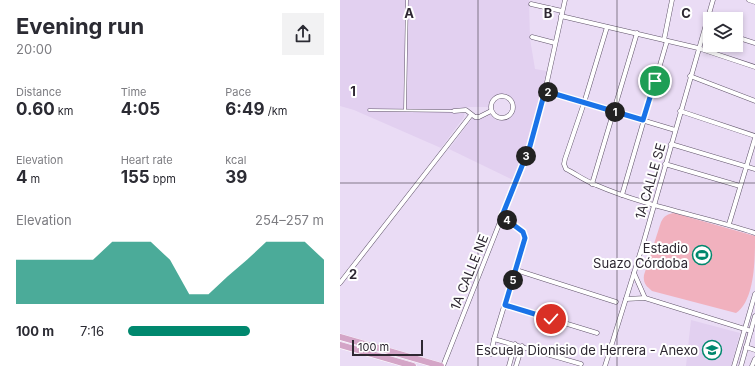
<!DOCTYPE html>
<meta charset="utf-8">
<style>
body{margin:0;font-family:Inter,sans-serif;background:#f2f2f3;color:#2b2b33;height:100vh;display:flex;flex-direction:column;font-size:15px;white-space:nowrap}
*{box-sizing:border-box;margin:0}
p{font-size:13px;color:#7c7c81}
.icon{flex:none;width:22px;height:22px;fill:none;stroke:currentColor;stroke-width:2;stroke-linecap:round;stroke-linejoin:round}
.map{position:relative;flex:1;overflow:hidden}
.details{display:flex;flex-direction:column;background:#fff;width:340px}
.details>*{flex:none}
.tools{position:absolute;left:363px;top:12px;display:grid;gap:8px}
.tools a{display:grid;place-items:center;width:40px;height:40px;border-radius:0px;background:#fff;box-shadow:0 2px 6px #0003;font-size:20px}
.scale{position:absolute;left:12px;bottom:10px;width:71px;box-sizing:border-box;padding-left:4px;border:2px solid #2e2832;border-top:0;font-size:11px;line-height:14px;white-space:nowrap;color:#2e2832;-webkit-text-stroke:3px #fff;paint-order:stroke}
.pin{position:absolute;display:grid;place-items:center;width:34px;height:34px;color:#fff;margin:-17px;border:2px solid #fff;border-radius:50%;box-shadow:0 1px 4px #0007}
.km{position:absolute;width:20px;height:20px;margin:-10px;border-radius:50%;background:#222;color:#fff;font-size:11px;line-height:20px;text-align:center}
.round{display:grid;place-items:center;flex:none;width:42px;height:42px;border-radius:0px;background:#f2f2f3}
.headline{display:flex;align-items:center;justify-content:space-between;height:68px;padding:0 16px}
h1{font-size:22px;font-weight:700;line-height:30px}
.metrics{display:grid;grid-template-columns:repeat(3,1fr);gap:6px;height:68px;padding:4px 16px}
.metrics div{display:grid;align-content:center}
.metrics b{font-size:17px;font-weight:700}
.metrics small{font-size:11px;font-weight:400}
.metrics p{font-size:11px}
.chart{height:112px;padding:8px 16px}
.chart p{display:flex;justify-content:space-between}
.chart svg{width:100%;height:72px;margin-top:4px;fill:#00886e;opacity:.7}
ul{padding:0 16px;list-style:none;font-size:13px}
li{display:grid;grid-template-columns:64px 48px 1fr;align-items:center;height:30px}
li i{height:10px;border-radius:5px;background:#00886e}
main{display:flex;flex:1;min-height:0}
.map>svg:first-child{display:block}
.built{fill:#e2d0f0}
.green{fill:#f1b1be}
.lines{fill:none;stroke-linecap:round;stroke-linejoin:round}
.lane-casing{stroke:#60546a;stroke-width:3}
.street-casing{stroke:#60546a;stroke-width:5}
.primary-casing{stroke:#fff;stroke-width:7}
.lane{stroke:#fff;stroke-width:2}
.street{stroke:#fff;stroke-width:4}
.primary{stroke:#d4a5c7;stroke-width:6}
.route-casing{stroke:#fff;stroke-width:8}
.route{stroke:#1a73e8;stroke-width:5}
.grid{fill:none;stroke:#2e2832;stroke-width:1;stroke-opacity:0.55}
.labels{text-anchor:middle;stroke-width:4;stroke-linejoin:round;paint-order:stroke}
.street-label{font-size:13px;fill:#2e2832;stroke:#fff}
.poi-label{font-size:13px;fill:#2e2832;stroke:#fff;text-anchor:end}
.grid-label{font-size:13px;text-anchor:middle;font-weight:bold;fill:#2e2832;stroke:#fff;stroke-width:4;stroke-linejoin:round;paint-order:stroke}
</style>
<main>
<section class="details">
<div class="headline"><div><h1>Evening run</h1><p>20:00</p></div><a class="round"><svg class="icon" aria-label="share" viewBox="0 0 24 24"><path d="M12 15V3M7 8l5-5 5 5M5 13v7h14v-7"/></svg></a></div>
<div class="metrics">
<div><p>Distance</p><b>0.60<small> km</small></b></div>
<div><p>Time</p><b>4:05</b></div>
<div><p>Pace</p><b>6:49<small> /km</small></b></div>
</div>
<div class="metrics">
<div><p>Elevation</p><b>4<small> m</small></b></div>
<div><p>Heart rate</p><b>155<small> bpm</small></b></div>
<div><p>kcal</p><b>39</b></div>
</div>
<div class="chart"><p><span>Elevation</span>254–257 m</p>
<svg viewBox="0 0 160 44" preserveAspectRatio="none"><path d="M0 44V17L10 17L20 17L30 17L40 17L50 6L60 6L70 6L80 17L90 38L100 38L110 27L120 17L130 6L140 6L150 6L160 17V44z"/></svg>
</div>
<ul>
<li><b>100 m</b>7:16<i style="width:62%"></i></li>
</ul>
</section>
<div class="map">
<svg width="415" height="366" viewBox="0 0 415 366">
<rect width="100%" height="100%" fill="#eadcf5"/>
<!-- built -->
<g class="built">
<polygon points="0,0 189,0 190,39 195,69 207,71 187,143 173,180 109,149 134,116 150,114 156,120 161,121 171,118 176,107 173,101 169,96 157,95 152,98 148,107 125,107 124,117 101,148 14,110 0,106"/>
<polygon points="351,320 400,333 391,366 346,366"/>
</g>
<!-- green -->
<path class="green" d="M334,213L415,236C415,259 415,300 396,313L312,291C306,286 303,283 304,275L321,222C324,216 327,214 334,213Z"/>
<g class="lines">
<!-- lane casing -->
<g class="lane-casing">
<g id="lane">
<polyline points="29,110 113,111"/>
<polyline points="65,110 67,0"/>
</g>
</g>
<!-- street casing -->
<g class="street-casing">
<g id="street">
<polyline points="409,0 415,2"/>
<polyline points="191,4 222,11"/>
<polyline points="221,16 358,48 415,67"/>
<path d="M267,27L244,103L225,159L224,164L226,169C236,174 245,181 256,185C307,207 363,216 415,233"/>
<polyline points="192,37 215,43"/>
<polyline points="396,37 415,43"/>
<polyline points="324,40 332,0"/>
<polyline points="350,76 415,101"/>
<polyline points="205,91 335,130"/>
<circle cx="162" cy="107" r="11"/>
<polyline points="114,111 126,110 135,117 139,117 151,111"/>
<polyline points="340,111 415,136"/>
<polyline points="331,144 415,169"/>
<polyline points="325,164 400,186"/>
<polyline points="252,184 297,33"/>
<polyline points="282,195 327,41"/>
<polyline points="389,224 415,138"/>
<polyline points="176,270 276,302"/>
<polyline points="294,273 305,298"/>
<polyline points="0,283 131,115"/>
<polyline points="286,299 305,298 411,331"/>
<polyline points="165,305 257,333"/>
<polyline points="154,339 241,364"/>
<polyline points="406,347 415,350"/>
<polyline points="151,354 154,339 185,238 183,232 162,216"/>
<polyline points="103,366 190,146 205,91 225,0"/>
<polyline points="169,366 175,344"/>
<polyline points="176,366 182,346"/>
<polyline points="265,366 303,244 373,0"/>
<polyline points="394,366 415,294"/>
<polyline points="401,366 415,316"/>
<polyline points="412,366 415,359"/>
</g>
</g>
<!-- primary casing -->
<g class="primary-casing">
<g id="primary">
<polyline points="0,337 101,366"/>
<polyline points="0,345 73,366"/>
</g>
</g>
<!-- lane -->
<use href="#lane" class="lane"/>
<!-- street -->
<use href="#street" class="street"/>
<!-- primary -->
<use href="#primary" class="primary"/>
</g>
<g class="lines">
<!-- route casing -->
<g class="route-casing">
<polyline id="route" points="211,319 165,305 185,238 183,232 162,216 190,146 205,91 303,120 315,81"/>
</g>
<!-- route -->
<use href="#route" class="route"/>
</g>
<!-- grid -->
<path class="grid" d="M138,0V366M277,0V366M0,183H415"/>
<!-- icons -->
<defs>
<g id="stadium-ring" transform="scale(1)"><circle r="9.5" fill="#fff" stroke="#00886e" stroke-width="1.5"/><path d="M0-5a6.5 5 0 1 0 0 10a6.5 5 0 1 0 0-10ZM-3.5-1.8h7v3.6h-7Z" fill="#00886e"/></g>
<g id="school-ring" transform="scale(1)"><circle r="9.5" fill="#fff" stroke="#00886e" stroke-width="1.5"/><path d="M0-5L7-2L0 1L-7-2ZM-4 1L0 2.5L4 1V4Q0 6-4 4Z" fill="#00886e"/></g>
</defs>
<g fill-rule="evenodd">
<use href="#stadium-ring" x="362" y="255"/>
<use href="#school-ring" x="372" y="350"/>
</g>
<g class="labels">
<!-- street labels -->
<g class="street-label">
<text transform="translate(310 181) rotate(-74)" y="5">1A CALLE SE</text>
<text transform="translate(129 272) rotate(-68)" y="5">1A CALLE NE</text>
</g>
<!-- poi labels -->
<g class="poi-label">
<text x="348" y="253">Estadio<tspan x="348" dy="15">Suazo Córdoba</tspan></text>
<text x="358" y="355">Escuela Dionisio de Herrera - Anexo</text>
</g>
</g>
<g class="grid-label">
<text x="69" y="18">A</text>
<text x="208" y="18">B</text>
<text x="346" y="18">C</text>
<text x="13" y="96">1</text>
<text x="13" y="279">2</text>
</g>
</svg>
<div class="tools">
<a><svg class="icon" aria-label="layers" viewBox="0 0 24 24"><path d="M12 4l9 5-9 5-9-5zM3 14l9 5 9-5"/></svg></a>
</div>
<div class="scale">100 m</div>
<div class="pin" style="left:315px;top:81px;background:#1e9e55"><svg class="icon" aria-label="arrive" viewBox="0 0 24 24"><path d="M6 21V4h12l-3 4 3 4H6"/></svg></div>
<div class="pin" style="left:211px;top:319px;background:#d93025"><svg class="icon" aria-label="check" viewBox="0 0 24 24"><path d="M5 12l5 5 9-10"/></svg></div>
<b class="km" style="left:275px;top:112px">1</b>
<b class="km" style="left:208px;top:92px">2</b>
<b class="km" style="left:186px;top:156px">3</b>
<b class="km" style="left:167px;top:220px">4</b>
<b class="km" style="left:173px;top:280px">5</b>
</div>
</main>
